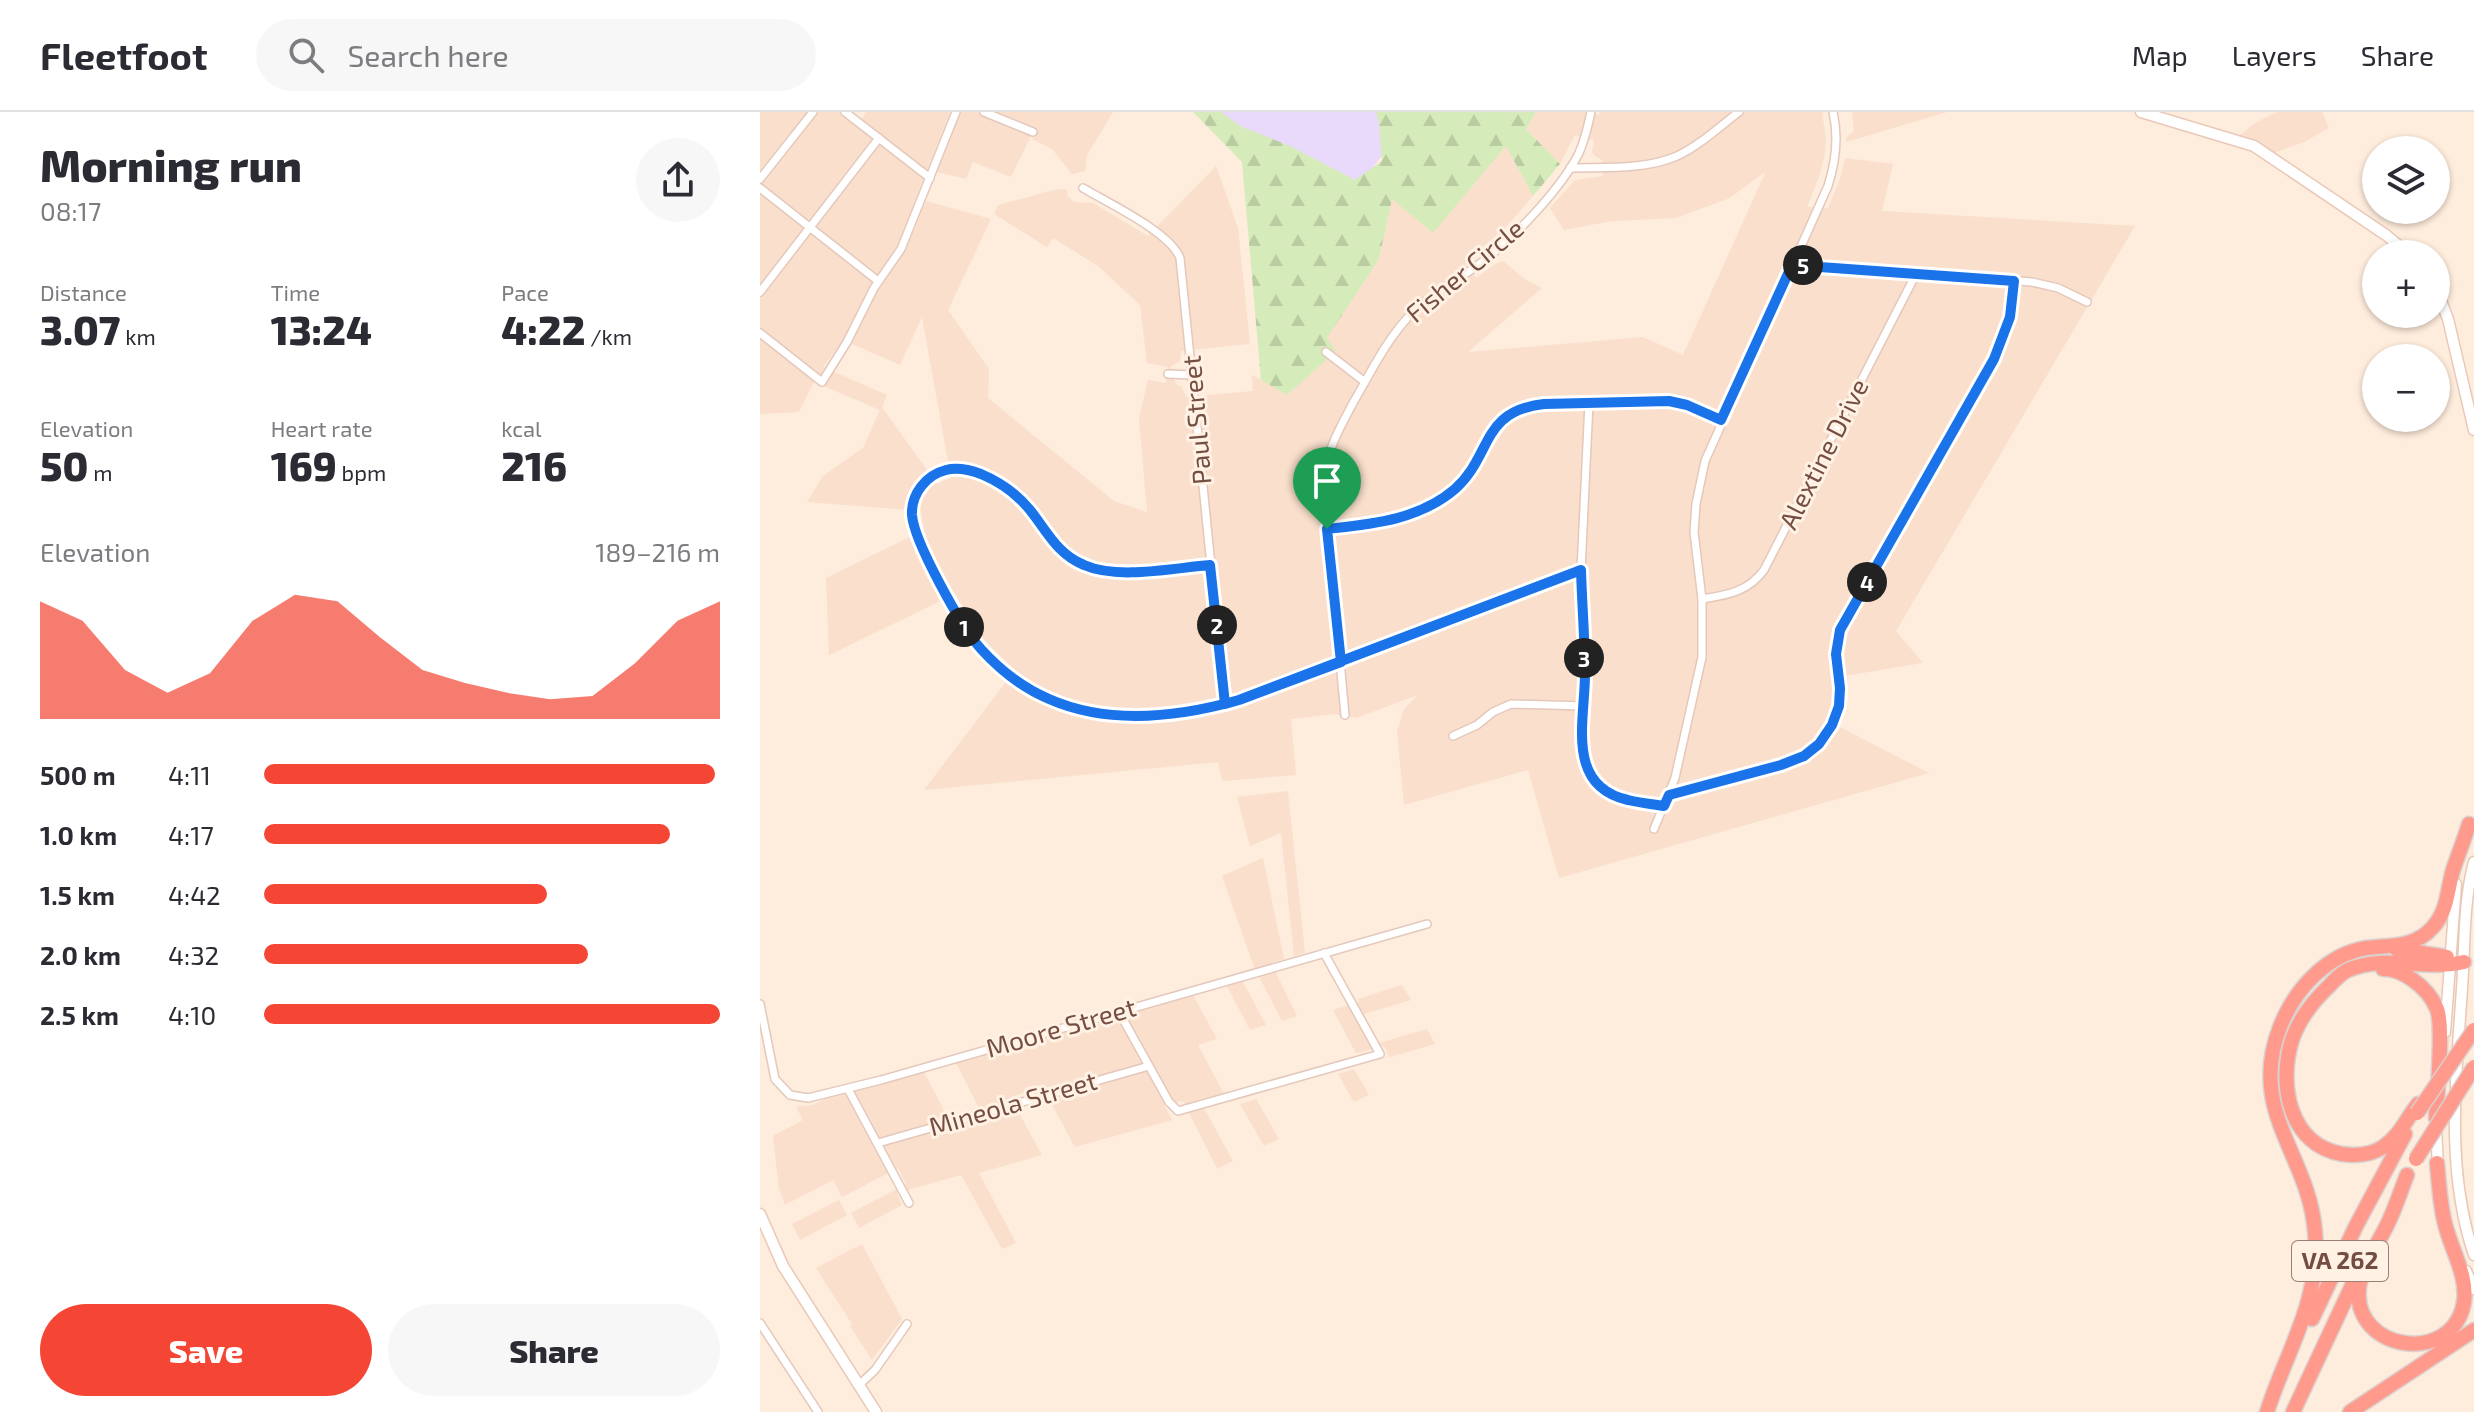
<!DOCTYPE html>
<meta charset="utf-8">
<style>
body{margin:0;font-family:"Exo 2",sans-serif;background:#f7f7f7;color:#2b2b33;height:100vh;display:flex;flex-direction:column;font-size:30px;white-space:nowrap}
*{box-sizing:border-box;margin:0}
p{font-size:26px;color:#7c7c81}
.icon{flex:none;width:44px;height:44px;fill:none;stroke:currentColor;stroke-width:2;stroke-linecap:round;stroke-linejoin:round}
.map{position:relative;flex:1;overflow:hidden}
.panel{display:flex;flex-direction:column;background:#fff;width:760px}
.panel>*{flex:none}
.fabs{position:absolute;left:1602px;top:24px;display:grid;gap:16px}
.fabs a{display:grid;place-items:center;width:88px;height:88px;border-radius:50%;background:#fff;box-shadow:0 2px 6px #0004;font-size:40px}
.pin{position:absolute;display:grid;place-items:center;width:68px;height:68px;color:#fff;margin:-82px -34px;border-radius:50% 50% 50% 0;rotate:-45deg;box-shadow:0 0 8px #0007}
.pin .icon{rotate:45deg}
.km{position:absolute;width:40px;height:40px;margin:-20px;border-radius:50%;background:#222;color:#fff;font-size:22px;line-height:40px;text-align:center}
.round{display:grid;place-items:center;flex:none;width:84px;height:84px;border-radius:42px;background:#f7f7f7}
.head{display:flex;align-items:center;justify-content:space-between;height:136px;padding:0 40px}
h1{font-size:44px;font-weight:800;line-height:60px}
.stats{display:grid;grid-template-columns:repeat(3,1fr);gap:12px;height:136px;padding:8px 40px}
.stats div{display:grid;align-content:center}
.stats b{font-size:40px;font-weight:800}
.stats small{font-size:22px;font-weight:400}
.stats p{font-size:22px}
.chart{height:224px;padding:16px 40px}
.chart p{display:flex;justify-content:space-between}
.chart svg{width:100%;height:144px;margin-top:8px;fill:#f54534;opacity:.7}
.cta{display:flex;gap:16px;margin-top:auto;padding:16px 40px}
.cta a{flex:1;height:92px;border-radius:48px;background:#f54534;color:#fff;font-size:32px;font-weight:800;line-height:92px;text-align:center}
.cta a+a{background:#f7f7f7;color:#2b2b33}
ul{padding:0 40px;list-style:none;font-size:26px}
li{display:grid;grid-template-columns:128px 96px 1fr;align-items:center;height:60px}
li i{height:20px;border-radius:10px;background:#f54534}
header{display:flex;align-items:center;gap:48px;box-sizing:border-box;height:112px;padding:0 40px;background:#fff;border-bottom:2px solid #e1e1e2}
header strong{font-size:38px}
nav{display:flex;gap:44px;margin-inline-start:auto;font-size:28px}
.search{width:560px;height:72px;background:#f7f7f7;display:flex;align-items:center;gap:20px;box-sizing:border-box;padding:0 28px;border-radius:44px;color:#7c7c81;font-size:30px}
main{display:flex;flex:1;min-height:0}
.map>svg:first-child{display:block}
.residential{fill:#f9dfcc;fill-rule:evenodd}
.education{fill:#e9d9fa}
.forest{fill:url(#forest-firs)}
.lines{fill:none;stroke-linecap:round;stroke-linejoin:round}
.minor-casing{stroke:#e4c8bb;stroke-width:10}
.secondary-casing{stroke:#eac8b7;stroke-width:13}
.motorway-casing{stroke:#dbd1ce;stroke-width:17}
.minor{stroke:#fff;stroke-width:7}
.secondary{stroke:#fff;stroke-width:10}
.motorway{stroke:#ff9a8c;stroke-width:14}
.motorway-bridge-casing{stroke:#dbd1ce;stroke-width:17;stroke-linecap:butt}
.motorway-bridge{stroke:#ff9a8c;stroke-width:14}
.route-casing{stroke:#fff;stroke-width:16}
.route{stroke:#1a73e8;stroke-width:10}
.labels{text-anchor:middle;stroke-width:6;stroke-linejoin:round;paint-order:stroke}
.shield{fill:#fff1e4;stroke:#9e7f73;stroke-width:2}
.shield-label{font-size:24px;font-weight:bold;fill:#754e43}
.street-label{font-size:26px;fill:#754e43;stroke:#fff1e4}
</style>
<header>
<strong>Fleetfoot</strong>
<div class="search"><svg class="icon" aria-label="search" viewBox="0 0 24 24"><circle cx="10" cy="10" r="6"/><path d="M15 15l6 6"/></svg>Search here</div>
<nav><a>Map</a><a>Layers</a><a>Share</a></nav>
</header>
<main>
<section class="panel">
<div class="head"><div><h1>Morning run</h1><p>08:17</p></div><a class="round"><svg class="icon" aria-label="share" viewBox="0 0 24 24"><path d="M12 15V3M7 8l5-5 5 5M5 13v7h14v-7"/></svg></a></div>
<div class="stats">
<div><p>Distance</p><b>3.07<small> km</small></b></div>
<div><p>Time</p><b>13:24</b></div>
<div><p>Pace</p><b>4:22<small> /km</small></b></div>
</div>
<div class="stats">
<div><p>Elevation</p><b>50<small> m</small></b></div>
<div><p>Heart rate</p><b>169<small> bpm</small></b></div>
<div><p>kcal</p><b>216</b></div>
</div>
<div class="chart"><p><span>Elevation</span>189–216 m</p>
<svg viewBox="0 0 160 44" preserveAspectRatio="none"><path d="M0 44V8L10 14L20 29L30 36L40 30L50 14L60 6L70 8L80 19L90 29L100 33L110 36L120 38L130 37L140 27L150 14L160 8V44z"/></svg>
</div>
<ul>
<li><b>500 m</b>4:11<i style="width:99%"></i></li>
<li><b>1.0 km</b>4:17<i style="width:89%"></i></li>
<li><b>1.5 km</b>4:42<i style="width:62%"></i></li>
<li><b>2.0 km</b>4:32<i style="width:71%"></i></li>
<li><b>2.5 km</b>4:10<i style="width:100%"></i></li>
</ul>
<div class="cta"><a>Save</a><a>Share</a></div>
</section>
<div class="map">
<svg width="1714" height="1300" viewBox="0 0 1714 1300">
<defs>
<pattern id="forest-firs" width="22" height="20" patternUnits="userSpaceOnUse" patternTransform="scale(2)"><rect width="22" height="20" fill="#d5ecba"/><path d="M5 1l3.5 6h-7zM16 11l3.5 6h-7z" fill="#bacca1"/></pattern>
</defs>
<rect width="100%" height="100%" fill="#feecdc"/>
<!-- residential -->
<g class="residential">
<path d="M0,0H86L84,4L98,15L106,0H190L140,126L150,128L166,89L231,107L188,198L229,257L228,286L354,389L387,400L379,306L388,268L406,271L408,255L387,251L380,193L338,154L293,126L287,135L234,102L238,93L294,78L306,77L308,84L314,90L333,91L388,124L456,54L478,116L490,232L421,239L420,249L410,255L416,272L422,275L426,285L493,279L492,263L528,282L619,147L632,86L673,120L746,34L773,84L745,116L706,149L716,166L737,151L743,149L766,168L782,176L708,240L883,225L923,243L1006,59L970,86L916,106L852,109L804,118L790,96L815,68L843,64L842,48L835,44L832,40L834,28L815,23L800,52L766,17L776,0H823L839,3L840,0H1065L1062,1L1066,26L1065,42L1060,62L1047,95L1068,96L1080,67L1085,46L1133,52L1122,99L1375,114L1136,519L1163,551L1073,566L1072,593L1066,608L1169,661L799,766L768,658L644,693L637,620L644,597L658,583L596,606L575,602L531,607L536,663L462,669L458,650L164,678L255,558L224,528L195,482L69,543L66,466L164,418L161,399L47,390L63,364L103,336L120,298L54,270L39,300L0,302ZM162,205L191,366L177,372L122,295L127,283L63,255L83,228L140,253Z"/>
<polygon points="201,0 353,0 327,43 325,59 312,62 292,37 272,27 276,14 251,65 213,50 206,67 177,60"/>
<polygon points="1092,0 1187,0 1086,30 1087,25 1094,19"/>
<polygon points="1517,0 1562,0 1569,16 1544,30 1514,41 1479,24 1495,11"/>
<polygon points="528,679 545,841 534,844 521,721 490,734 477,685"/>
<polygon points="503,746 524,847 511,851 537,904 522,909 494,855 462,764"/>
<polygon points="483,870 506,913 490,918 467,874"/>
<polygon points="642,873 651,888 597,904 612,933 667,917 675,932 630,945 624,934 596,941 573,898 599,890 598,887"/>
<polygon points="433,883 457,927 438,933 464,982 439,987 473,1049 457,1057 423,989 404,993 412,1008 315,1035 283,976 250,985 282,1043 219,1061 256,1131 242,1137 201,1063 137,1081 142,1093 99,1116 91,1101 146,1072 138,1056 82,1085 73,1068 25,1093 19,1077 13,1024 43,1008 36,995 53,993 73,983 163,958 192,1014 224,1006 195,949"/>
<polygon points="594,957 609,983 594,990 578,962"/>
<polygon points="496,987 519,1027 504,1034 480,992"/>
<polygon points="79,1088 87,1103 40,1128 32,1112"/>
<polygon points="102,1132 142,1207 112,1248 90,1214 92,1212 56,1156"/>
</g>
<!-- education -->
<polygon class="education" points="455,0 654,0 594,81"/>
<!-- forest -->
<polygon class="forest" points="433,0 461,0 480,14 530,34 595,68 622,49 619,11 616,0 776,0 766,17 800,52 773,84 746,34 673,121 632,87 619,147 567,226 576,239 527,283 501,268 482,50"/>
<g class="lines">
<!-- minor casing -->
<g class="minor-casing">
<g id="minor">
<polyline points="85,0 170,66"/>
<polyline points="224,0 273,20"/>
<path d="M810,56C845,55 885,58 917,44C939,34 959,15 979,0"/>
<polyline points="0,67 53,0"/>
<polyline points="0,76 118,169"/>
<path d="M323,76C348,91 410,120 420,146L465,592"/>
<polyline points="1032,153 1272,170 1298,176 1327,190"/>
<polyline points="0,180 119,26"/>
<polyline points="0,221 62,270 87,230 114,176 141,137 196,0"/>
<polyline points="566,240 605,270"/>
<polyline points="408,262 432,263"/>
<polyline points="829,291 821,458 825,561 822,644 828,658 837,671 857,684 904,694"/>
<path d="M567,417C612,412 659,408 695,377C733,342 720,300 784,292L909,289L927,293L961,308"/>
<path d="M450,453C413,456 359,468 324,453C297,442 287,419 270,398C257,382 240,370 222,362C211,358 198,355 186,358C166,363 152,382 152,403C153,429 203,516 221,537C240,558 263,576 289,587C348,613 419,605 479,588L821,458"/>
<path d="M942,487C967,483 988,480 1004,458L1156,162"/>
<path d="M585,603L564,376C564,343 578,319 593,291C611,260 627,226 653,200C674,180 700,167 722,150C754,126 801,77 819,41C825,28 828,14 831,0"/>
<polyline points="693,624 717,613 733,600 751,592 824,594"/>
<polyline points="909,683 1021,653 1044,644 1056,635 1069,619 1079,594 1080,576 1076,540 1082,514 1234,247 1250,205 1254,169"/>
<path d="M894,717L915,666L942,545V487L934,420L936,392L945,349L1068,74C1076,49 1079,26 1073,0"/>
<polyline points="0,892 15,967 30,983 48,986 121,968 667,812"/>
<polyline points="359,900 409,990 418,999 620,942 564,841"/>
<polyline points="88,977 149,1091"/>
<polyline points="118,1031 389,954"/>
<polyline points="0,1211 58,1300"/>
<polyline points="99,1273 115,1258 147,1212"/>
</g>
</g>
<!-- secondary casing -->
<g class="secondary-casing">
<g id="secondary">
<polyline points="1381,0 1494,34 1626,123 1649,142"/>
<polyline points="1676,176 1688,207 1714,318"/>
<path d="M1714,750C1703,791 1705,835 1702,877C1696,966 1685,1057 1714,1143"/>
<polyline points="1685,920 1696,772"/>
<polyline points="1676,1015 1678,1055"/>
<polyline points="0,1102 23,1154 116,1300"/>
<polyline points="1706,1159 1714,1177"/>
</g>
</g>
<!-- motorway casing -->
<g class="motorway-casing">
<g id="motorway">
<polyline points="1636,837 1687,845"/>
<path d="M1623,857C1635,857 1643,861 1653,868C1663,875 1672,885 1677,897C1684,914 1677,983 1676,1006"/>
<path d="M1658,992C1647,1006 1639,1025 1623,1035C1611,1043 1596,1044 1582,1042C1529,1033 1518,972 1532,928C1539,907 1553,889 1570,873C1575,868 1581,861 1588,858C1626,842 1666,859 1704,850"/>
<path d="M1647,1063C1641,1078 1636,1094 1629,1109C1620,1129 1602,1153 1599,1176C1592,1239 1693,1255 1704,1190C1708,1164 1691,1137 1685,1112C1680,1093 1679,1072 1677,1051"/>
<polyline points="1552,1207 1596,1114 1645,1022"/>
<path d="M1507,1300C1527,1237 1561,1189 1555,1120C1549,1042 1487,1000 1520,915C1534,879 1565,843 1606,836C1630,833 1655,836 1673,815C1688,798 1687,779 1693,758C1698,743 1704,728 1709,712"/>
<polyline points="1533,1300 1597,1163"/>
<polyline points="1590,1300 1714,1218"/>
</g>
</g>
<!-- minor -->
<use href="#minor" class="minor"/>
<!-- secondary -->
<use href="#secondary" class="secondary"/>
<!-- motorway -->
<use href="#motorway" class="motorway"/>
<!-- motorway-bridge casing -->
<g class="motorway-bridge-casing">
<g id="motorway-bridge">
<polyline points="1657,1001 1714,918"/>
<polyline points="1656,1047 1714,955"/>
</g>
</g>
<!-- motorway-bridge -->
<use href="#motorway-bridge" class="motorway-bridge"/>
</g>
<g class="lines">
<!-- route casing -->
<g class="route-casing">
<path id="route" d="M567,417L581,550L479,588C419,605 348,613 289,587C263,576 240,558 221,537C202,516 154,430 152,403C151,382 166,363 186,358C198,355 210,358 221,362C240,370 257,382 270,398C287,419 297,442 324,453C358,468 413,456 450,453L465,592L479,588L821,458C822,493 825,528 825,562C825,608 805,674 868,688C880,691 892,692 904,694L909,683L1021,653L1044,644L1059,632L1072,613L1079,594L1080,576L1076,542L1080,518L1234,247L1250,205L1254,169L1032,153L961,308L927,293L909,289L784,292C720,299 733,343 695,377C659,408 612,412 567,417"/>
</g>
<!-- route -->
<use href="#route" class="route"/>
</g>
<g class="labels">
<!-- shield labels -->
<rect class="shield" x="1532" y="1129" width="96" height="40" rx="6"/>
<g class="shield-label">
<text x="1580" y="1157">VA 262</text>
</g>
<!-- street labels -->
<g class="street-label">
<text transform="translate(705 159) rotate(-40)" y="9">Fisher Circle</text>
<text transform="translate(437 308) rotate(-95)" y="9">Paul Street</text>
<text transform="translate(1064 342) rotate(-63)" y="9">Alextine Drive</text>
<text transform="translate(301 916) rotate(-16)" y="9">Moore Street</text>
<text transform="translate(253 992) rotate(-16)" y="9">Mineola Street</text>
</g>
</g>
</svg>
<div class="fabs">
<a><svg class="icon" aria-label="layers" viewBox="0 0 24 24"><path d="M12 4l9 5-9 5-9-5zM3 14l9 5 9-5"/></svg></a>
<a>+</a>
<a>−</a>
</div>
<div class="pin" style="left:567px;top:417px;background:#1e9e55"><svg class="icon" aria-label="arrive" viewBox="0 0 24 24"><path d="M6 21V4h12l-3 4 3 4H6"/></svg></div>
<b class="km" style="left:204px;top:515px">1</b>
<b class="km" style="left:457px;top:513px">2</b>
<b class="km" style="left:824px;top:546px">3</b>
<b class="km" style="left:1107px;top:470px">4</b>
<b class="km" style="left:1043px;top:153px">5</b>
</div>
</main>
